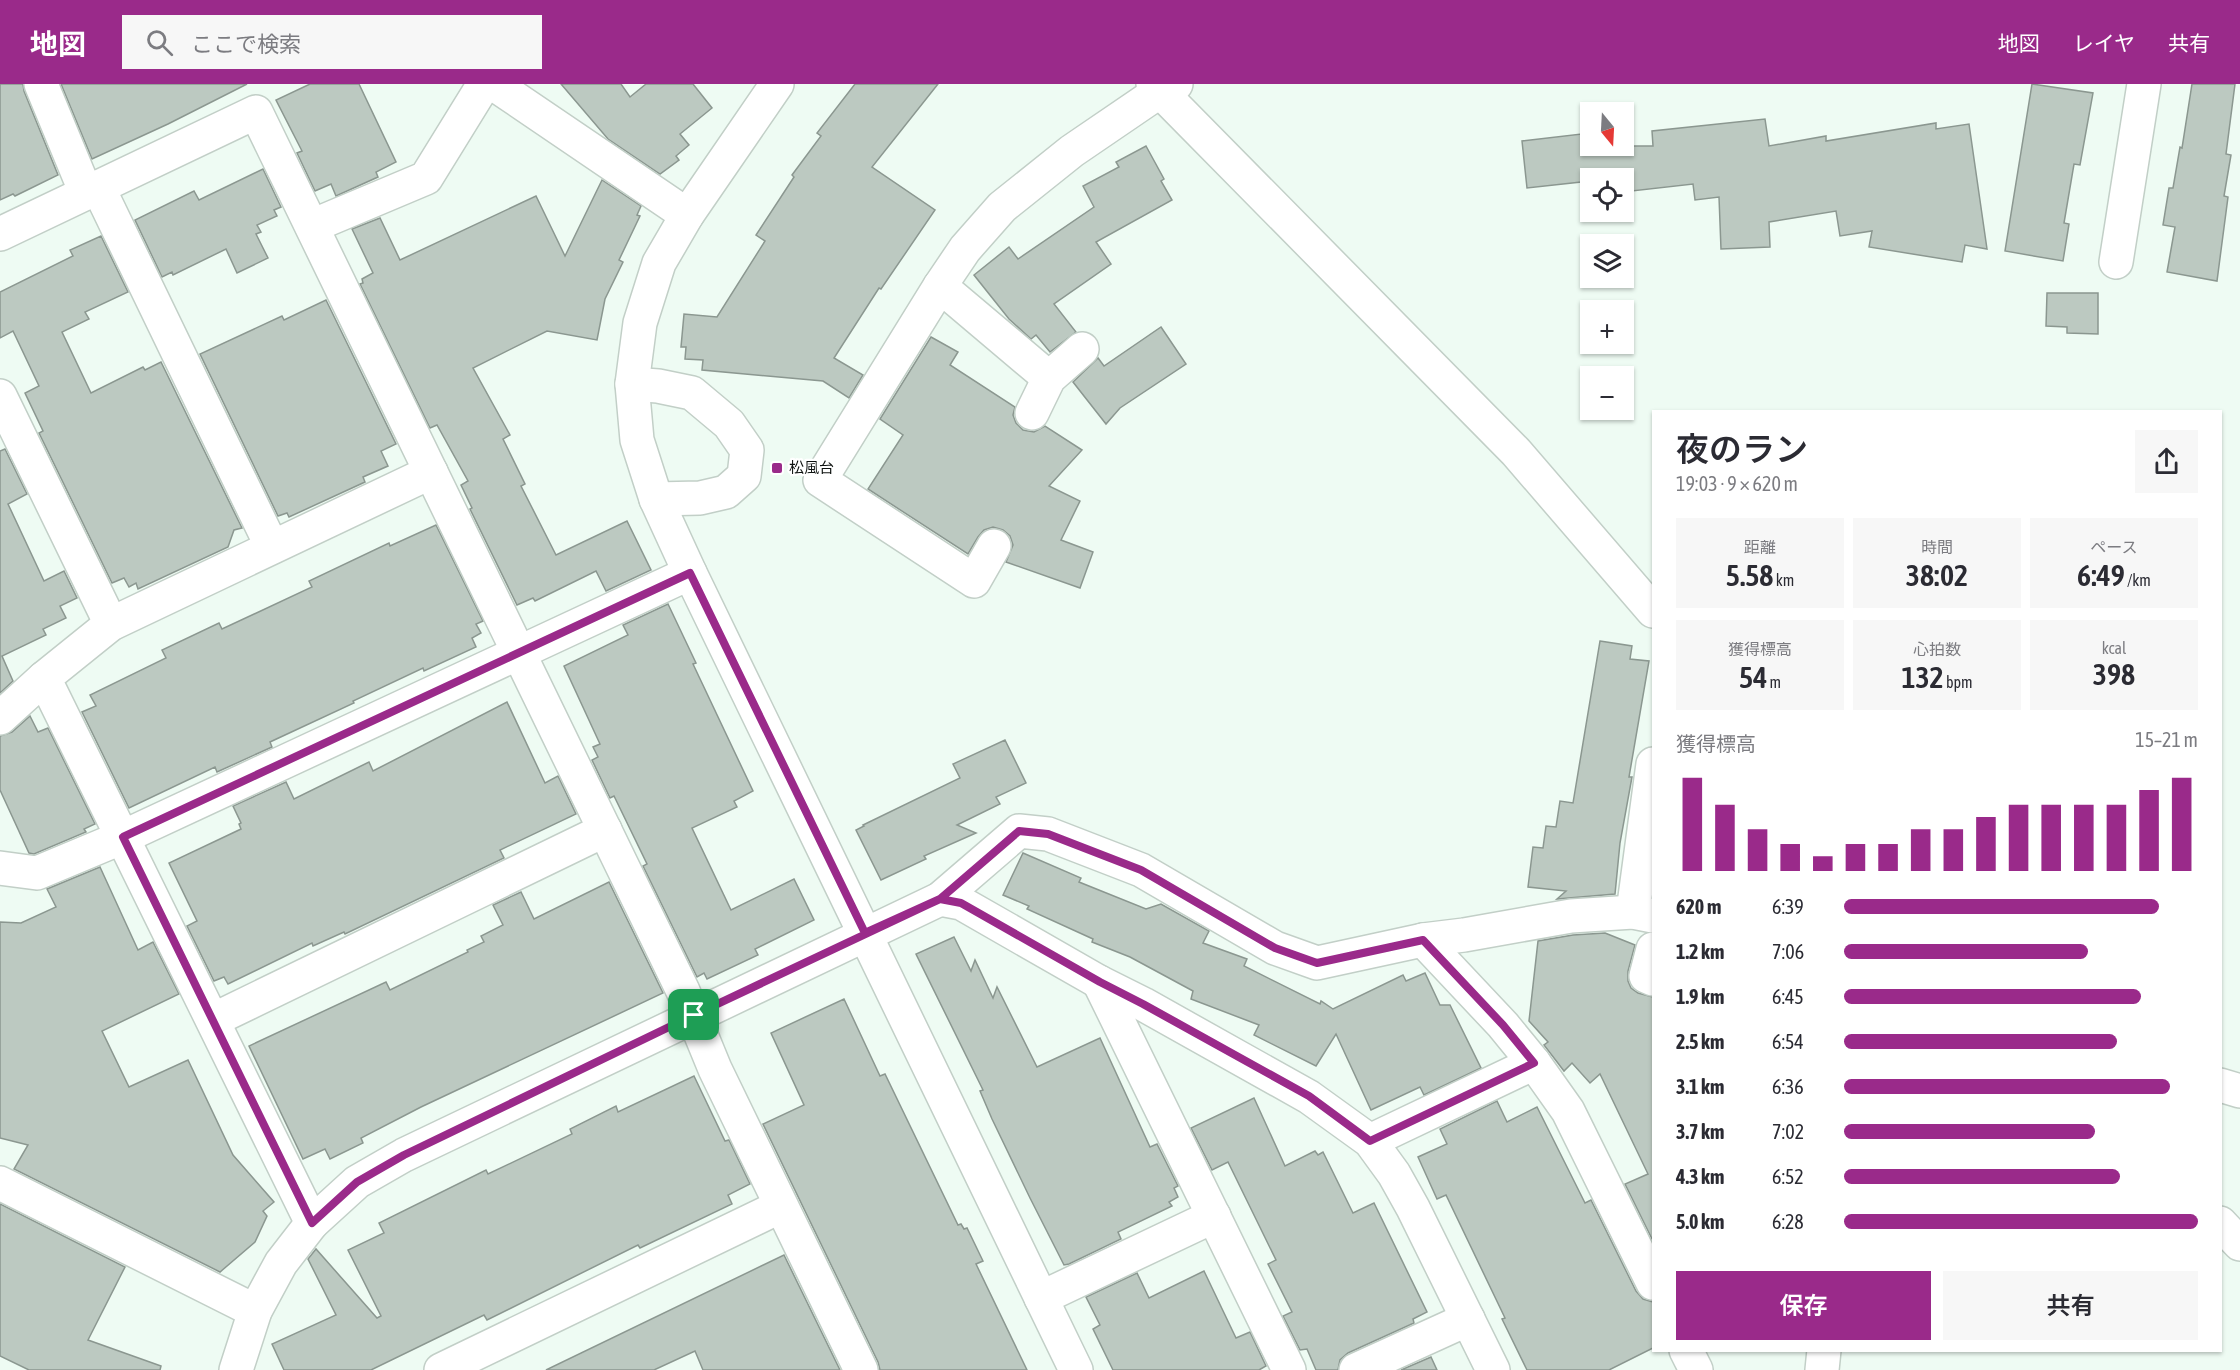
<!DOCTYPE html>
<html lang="ja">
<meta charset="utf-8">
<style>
body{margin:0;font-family:"Asap Condensed","Noto Sans JP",sans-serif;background:#f7f7f7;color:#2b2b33;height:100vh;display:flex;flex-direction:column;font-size:22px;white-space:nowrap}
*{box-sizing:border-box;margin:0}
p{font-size:20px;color:#7c7c81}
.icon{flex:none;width:33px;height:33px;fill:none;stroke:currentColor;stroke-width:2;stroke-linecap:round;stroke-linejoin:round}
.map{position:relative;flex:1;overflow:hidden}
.panel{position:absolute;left:1652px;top:326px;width:570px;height:942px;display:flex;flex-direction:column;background:#fff;border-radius:0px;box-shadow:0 2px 4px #0004}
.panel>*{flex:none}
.needle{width:39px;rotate:162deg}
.buttons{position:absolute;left:1580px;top:18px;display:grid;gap:12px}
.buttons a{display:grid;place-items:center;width:54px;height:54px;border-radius:0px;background:#fff;box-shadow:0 2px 4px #0004;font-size:30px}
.pin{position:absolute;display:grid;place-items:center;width:51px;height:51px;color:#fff;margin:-26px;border-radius:12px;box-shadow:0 3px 9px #0006}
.round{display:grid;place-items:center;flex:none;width:63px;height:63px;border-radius:0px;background:#f7f7f7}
.headline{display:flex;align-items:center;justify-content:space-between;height:102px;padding:0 24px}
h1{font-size:33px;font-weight:600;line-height:45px}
.metrics{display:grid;grid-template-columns:repeat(3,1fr);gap:9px;height:102px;padding:6px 24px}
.metrics div{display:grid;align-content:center;border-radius:0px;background:#f7f7f7;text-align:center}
.metrics b{font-size:30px;font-weight:600}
.metrics small{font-size:16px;font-weight:400}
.metrics p{font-size:16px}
.chart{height:168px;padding:12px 24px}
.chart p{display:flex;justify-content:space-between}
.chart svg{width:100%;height:108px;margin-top:6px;stroke:#9a2a8a;stroke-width:6}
.action{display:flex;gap:12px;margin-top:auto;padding:12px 24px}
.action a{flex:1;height:69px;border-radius:0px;background:#9a2a8a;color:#fff;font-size:24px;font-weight:600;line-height:69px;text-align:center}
.action a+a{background:#f7f7f7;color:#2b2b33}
ul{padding:0 24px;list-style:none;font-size:20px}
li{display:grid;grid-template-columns:96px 72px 1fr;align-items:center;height:45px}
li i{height:15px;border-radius:8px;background:#9a2a8a}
header{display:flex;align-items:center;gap:36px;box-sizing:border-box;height:84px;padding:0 30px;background:#9a2a8a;color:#fff}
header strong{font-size:28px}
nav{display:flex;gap:33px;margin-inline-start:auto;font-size:21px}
.search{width:420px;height:54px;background:#f7f7f7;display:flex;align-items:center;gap:15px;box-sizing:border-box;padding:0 21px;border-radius:0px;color:#7c7c81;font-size:22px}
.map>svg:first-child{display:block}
.building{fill:#bcc9c1;stroke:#8b9790;stroke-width:1.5}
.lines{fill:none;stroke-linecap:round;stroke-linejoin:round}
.minor-casing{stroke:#c2cfc7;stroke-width:36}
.minor{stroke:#fff;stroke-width:33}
.route-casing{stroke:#fff;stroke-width:12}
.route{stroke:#9a2a8a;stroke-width:8}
.poi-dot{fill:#9a2a8a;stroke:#fff;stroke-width:2}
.labels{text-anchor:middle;stroke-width:4.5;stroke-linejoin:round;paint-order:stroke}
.poi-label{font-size:15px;fill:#0e1210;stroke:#fff;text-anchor:start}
</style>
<header>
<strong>地図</strong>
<div class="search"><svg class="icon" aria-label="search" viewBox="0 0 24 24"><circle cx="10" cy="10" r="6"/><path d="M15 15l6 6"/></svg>ここで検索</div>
<nav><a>地図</a><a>レイヤ</a><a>共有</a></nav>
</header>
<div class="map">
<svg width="2240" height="1286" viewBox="0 0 2240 1286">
<rect width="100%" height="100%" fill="#eefbf3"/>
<!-- building -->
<g class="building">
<polygon points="0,0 23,0 24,7 58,91 15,112 13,110 0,116"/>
<polygon points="61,0 247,0 168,40 92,75"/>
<polygon points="310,0 359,0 396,78 376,88 378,93 336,112 331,100 315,107 297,69 302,67 276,16"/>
<polygon points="561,0 621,0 630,13 646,0 693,0 712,24 680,50 689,61 676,72 679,76 660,90 608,55"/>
<polygon points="855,0 938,0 872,83 935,126 881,205 879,204 834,274 863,291 849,314 823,297 702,286 703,276 685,275 686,263 681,263 684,230 717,233 765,157 756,151 794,93 792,91 821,52 817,49"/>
<polygon points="2032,0 2093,9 2080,81 2074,80 2064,139 2069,140 2063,177 2005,167"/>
<polygon points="2192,0 2235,0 2226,70 2231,71 2224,112 2228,113 2217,197 2167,188 2175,143 2163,141 2169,104 2173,104 2180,63 2182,64"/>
<polygon points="1765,35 1769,62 1826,52 1826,57 1936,39 1936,45 1969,40 1987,165 1965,161 1962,178 1869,163 1872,147 1840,152 1836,127 1769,138 1770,163 1721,165 1719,113 1695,116 1693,100 1623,108 1623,94 1590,94 1590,97 1527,104 1522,57 1590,49 1590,62 1653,62 1652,47"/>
<polygon points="1146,62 1164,95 1161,97 1172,116 1096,158 1111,180 1054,220 1076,248 1050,268 1036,251 1031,255 1009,235 974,191 1009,163 1018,175 1094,123 1083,102 1119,83 1116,78"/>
<polygon points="263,85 281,123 274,126 277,132 257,141 261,148 256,150 268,174 237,189 226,165 173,191 172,188 162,193 135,136 194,107 199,116"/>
<polygon points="602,96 641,122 637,131 640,132 619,176 623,178 605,215 597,256 547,247 473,284 510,351 503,355 525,400 521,402 556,471 627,437 651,486 606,507 596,487 535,517 533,514 517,521 470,425 472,424 461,401 468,397 437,341 430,344 360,200 363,199 362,195 373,189 352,145 380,134 400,176 536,112 565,172"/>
<polygon points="101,152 128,208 85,228 89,235 62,248 91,309 143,283 145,286 161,278 242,444 234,446 228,463 138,505 136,499 129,503 124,494 112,499 39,349 43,347 25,309 39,302 13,247 0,254 0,208 73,172 70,166"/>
<polygon points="2047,209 2098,209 2098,250 2067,249 2067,243 2046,242"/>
<polygon points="326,216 396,360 381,367 388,382 363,393 365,398 289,433 287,429 278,432 200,270 282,232 284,236"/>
<polygon points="1161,243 1186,280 1120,324 1106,340 1073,298 1098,274 1104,282"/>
<polygon points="931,253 958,268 950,281 1015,323 1013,331 1016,339 1023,346 1034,348 1045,342 1082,366 1049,402 1080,417 1061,456 1093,468 1080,504 1006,478 1013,461 1010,452 1003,446 993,443 984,446 978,453 968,470 868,405 903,351 880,335"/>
<polygon points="5,365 27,410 8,420 44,497 64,487 77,514 60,522 66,534 43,545 46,551 2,572 13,597 0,609 0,367"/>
<polygon points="436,441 483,537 476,540 481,549 472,554 476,563 424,587 423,584 353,617 354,619 270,658 272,663 217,688 215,683 129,724 82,628 96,622 90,611 166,574 162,566 219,539 222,545 312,503 309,497 389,459 390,462"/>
<polygon points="668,520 696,579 693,580 753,707 734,717 737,723 692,744 731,826 794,795 814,836 755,865 758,871 707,895 704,889 697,893 643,782 647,780 614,712 610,714 592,676 598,673 593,663 600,660 564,582 628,551 623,541"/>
<polygon points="1600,557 1632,562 1630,575 1649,577 1629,693 1632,693 1620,759 1615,810 1557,815 1566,807 1528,803 1533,763 1543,764 1546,742 1556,743 1560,717 1573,719"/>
<polygon points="507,618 545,699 558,692 576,730 500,766 504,774 345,850 344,848 313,862 312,859 228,900 224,893 214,897 187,842 197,837 169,779 241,745 239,740 241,739 233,722 286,698 294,715 369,678 373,687"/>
<polygon points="30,632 38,648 48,644 95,740 84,745 86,748 34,770 29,769 0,706 0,652 12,648"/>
<polygon points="1005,656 1026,699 996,713 1000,720 957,741 976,749 924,772 926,775 881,796 856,746 864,742 863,741 960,694 953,680"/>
<polygon points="1023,769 1081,794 1079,798 1146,825 1161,820 1209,847 1203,859 1247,875 1244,882 1320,920 1321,917 1333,925 1403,891 1406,897 1425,889 1440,921 1450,921 1481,984 1424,1011 1420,1003 1371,1026 1336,950 1316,982 1254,951 1259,941 1191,915 1193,907 1130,873 1092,858 1093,855 1027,825 1029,822 1003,811"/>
<polygon points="100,783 138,866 153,858 179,910 102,947 129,1003 188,976 233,1071 274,1118 263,1127 267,1132 255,1158 220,1188 14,1085 28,1061 0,1054 0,838 21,839 56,823 47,805"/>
<polygon points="609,798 663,909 421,1023 361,1054 363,1059 330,1075 325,1065 303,1075 249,962 386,898 390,906 468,868 467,866 484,858 481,852 503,841 493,821 521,808 534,835"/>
<polygon points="1605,849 1635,861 1628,887 1628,897 1631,904 1638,909 1653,913 1653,1157 1625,1100 1648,1090 1600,990 1590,999 1572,979 1564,987 1544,961 1548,958 1529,937 1538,857 1573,851"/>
<polygon points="954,853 971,887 975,876 993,914 997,903 1037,983 1100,954 1150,1063 1157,1060 1178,1102 1174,1104 1178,1113 1169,1118 1172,1122 1118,1148 1121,1155 1069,1180 1064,1181 1030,1114 992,1035 980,1007 983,1006 916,870"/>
<polygon points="844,915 880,992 885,990 958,1141 961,1140 964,1145 967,1144 983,1177 976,1180 1027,1286 880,1286 878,1278 763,1040 804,1021 771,949"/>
<polygon points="694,992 725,1057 729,1056 750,1100 728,1111 732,1120 640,1164 638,1161 487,1236 484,1231 371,1286 284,1286 272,1260 336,1231 308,1175 316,1165 377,1234 381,1232 348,1166 384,1149 379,1139 486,1086 488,1090 572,1050 570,1045 616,1022 618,1028"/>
<polygon points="1254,1014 1285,1082 1315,1067 1318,1071 1323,1068 1353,1129 1374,1119 1427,1228 1413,1235 1414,1239 1348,1269 1340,1276 1338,1286 1316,1286 1307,1265 1300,1266 1283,1232 1292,1228 1268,1180 1276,1176 1228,1078 1212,1086 1191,1044"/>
<polygon points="1497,1017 1507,1038 1537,1023 1585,1119 1591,1116 1636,1207 1643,1215 1653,1218 1653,1264 1609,1286 1527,1286 1502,1235 1505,1234 1446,1111 1437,1115 1418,1073 1447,1060 1440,1045"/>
<polygon points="0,1120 125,1183 88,1256 161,1282 160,1286 29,1286 0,1272"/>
<polygon points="784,1171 840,1286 703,1286 695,1267 654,1286 546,1286"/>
<polygon points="1204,1187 1236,1254 1250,1248 1266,1282 1259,1286 1113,1286 1093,1245 1100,1241 1086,1213 1137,1189 1149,1214"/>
<polygon points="1431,1273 1437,1286 1401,1286"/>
</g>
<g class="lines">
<!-- minor casing -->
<g class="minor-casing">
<g id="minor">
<polyline points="41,0 86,109"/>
<polyline points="494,0 687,131"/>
<polyline points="777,0 687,131 659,179 640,239 632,300 637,356 656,415 690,489 1076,1286"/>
<polyline points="1153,0 1516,368 1653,527"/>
<polyline points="98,103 272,463"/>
<polyline points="312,142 426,94 484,0"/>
<polyline points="0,150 256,28 683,907 715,985 861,1286"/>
<polyline points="2116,178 2144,0"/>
<polyline points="940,202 1049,294"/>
<polyline points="632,300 658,302 692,309 729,340 747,366 744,392 726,408 700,414 656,415"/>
<polyline points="0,312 111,540"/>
<polyline points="1032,329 1049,294 1082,265"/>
<polyline points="994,462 974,497 820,396 940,202 965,165 1002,123 1072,67 1160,7 1176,0"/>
<polyline points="0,634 44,594"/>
<polyline points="0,784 37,789 123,753 690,489"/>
<polyline points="940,815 961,819 1099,898 1143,920 1309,1013 1370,1057 1394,1090 1413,1124 1493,1286"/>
<polyline points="1633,828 1653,680"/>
<polyline points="1423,856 1503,941 1534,979 1568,1027 1653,1199"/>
<polyline points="1653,865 1646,892 1653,895"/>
<polyline points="1099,898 1289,1286"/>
<polyline points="213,936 605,746"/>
<polyline points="2220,1001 2240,1007"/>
<polyline points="1370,1057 1534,979"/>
<polyline points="0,1099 255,1227"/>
<polyline points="312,1139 44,594 111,540 431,388"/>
<polyline points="2220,1139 2240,1160"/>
<polyline points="1041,1214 1214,1132"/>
<polyline points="1686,1266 1696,1286"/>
<polyline points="236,1286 255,1227 281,1179 312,1139 357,1098 404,1071 940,815 1019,747 1048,750 1141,786 1275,864 1317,879 1423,856 1464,851 1571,832 1633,828 1653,832"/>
<polyline points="441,1286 781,1122"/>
<polyline points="1356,1286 1468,1235"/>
<polyline points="1822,1286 1824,1266"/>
</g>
</g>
<!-- minor -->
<use href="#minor" class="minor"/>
</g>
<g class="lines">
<!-- route casing -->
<g class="route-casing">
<polyline id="route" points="694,931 404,1071 357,1098 312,1139 123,753 690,489 865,849 940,815 961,819 1100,898 1143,920 1309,1012 1370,1057 1534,979 1503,941 1423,856 1317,879 1275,864 1141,786 1048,750 1019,747 940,815 694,931"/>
</g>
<!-- route -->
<use href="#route" class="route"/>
</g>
<!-- markers -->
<rect class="poi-dot" x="771" y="378" width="12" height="12" rx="3"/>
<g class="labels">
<!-- poi labels -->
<g class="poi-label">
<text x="789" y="389">松風台</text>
</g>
</g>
</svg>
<div class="buttons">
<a><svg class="needle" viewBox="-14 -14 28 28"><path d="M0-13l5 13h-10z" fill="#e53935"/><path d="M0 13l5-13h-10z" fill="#7c7c81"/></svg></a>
<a><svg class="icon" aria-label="locate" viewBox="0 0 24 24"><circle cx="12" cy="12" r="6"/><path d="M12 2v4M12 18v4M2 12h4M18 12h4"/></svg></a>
<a><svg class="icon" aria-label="layers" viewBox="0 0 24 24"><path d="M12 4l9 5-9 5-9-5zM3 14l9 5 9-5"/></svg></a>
<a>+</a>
<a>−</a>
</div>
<div class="pin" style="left:694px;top:931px;background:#1e9e55"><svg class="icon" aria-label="arrive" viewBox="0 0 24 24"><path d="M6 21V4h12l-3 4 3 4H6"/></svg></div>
<section class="panel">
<div class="headline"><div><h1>夜のラン</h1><p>19:03 · 9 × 620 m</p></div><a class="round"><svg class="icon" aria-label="share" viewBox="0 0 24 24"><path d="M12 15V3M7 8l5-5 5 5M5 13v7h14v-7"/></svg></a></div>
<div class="metrics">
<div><p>距離</p><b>5.58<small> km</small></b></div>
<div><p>時間</p><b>38:02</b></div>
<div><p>ペース</p><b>6:49<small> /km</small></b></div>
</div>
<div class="metrics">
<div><p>獲得標高</p><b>54<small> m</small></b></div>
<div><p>心拍数</p><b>132<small> bpm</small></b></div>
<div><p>kcal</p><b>398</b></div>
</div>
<div class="chart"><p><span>獲得標高</span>15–21 m</p>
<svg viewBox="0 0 160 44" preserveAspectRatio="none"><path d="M5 44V6M15 44V17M25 44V27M35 44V33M45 44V38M55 44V33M65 44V33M75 44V27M85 44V27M95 44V22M105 44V17M115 44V17M125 44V17M135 44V17M145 44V11M155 44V6"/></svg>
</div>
<ul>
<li><b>620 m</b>6:39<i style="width:89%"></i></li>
<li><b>1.2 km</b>7:06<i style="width:69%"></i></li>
<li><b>1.9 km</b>6:45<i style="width:84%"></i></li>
<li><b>2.5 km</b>6:54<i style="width:77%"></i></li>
<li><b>3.1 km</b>6:36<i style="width:92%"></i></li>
<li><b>3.7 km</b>7:02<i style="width:71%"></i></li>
<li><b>4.3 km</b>6:52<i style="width:78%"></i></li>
<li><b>5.0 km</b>6:28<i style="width:100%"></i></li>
</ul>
<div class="action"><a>保存</a><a>共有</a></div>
</section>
</div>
